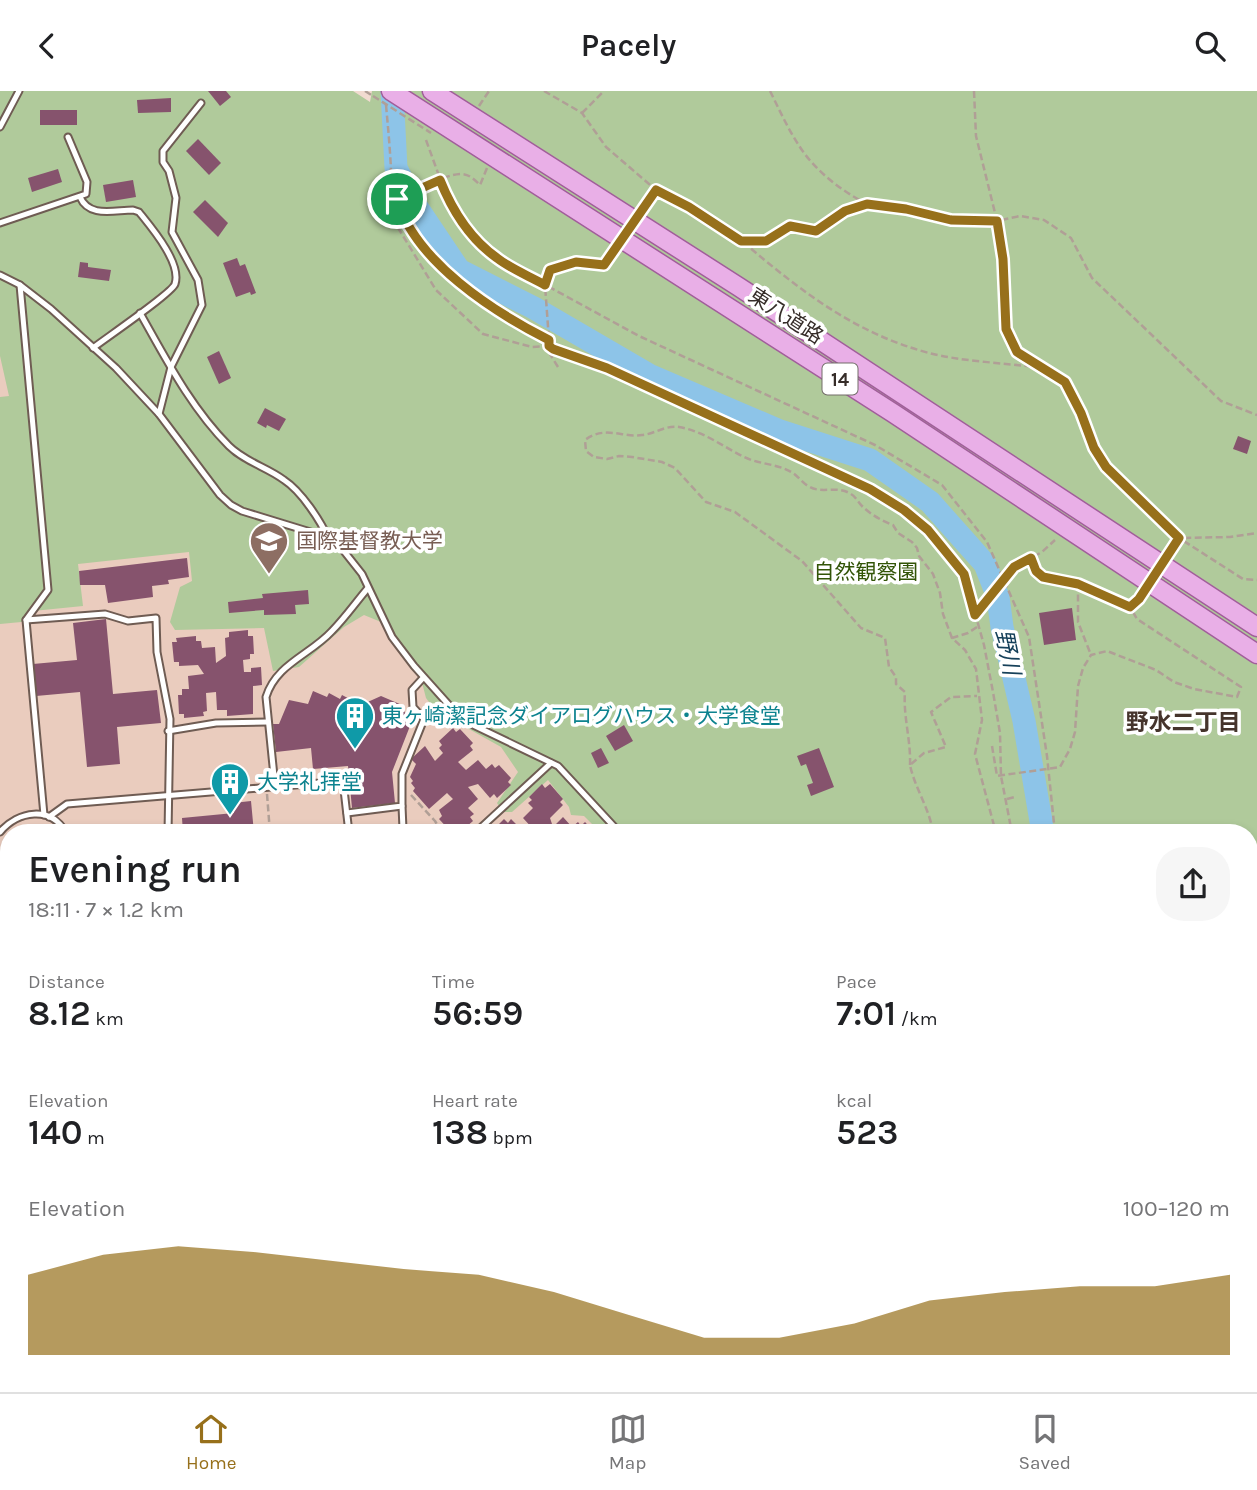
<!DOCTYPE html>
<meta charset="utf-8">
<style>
body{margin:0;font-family:Karla,"Noto Sans JP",sans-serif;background:#f6f6f6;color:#202124;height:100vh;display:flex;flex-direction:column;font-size:26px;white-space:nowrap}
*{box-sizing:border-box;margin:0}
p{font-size:23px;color:#757577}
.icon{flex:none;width:38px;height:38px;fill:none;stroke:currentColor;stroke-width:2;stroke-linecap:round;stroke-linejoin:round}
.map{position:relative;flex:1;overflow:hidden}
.sheet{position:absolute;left:0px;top:733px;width:1258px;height:569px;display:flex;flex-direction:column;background:#fff;border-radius:28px 28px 0 0;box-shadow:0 4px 10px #0003}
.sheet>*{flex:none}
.pin{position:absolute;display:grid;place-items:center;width:60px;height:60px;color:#fff;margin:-30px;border:4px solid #fff;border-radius:50%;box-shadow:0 2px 7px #0007}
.round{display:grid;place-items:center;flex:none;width:74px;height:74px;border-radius:28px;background:#f6f6f6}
.summary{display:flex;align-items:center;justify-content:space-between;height:119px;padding:0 28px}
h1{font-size:38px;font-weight:600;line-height:52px}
.metrics{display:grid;grid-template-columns:repeat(3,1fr);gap:10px;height:119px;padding:7px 28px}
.metrics div{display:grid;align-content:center}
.metrics b{font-size:35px;font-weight:600}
.metrics small{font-size:19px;font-weight:400}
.metrics p{font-size:19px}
.chart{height:196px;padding:14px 28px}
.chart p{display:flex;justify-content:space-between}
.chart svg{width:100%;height:126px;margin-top:7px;fill:#97701b;opacity:.7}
header{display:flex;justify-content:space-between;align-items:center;height:91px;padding:0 28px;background:#fff;font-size:32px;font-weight:600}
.tab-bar{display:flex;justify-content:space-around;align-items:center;height:98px;border-top:2px solid #e0e0e0;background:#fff;font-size:19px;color:#757577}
.tab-bar a{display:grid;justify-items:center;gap:4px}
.tab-bar .current{color:#97701b}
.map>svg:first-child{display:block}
.built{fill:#eaccbe}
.green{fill:#b0ca9b}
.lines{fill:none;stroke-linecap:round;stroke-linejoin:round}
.river{stroke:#8dc4e8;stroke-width:23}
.building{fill:#86536d}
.service-casing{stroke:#6f5c53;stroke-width:9}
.primary-casing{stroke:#a15e9a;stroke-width:21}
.path{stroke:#b09f96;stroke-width:2.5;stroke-dasharray:7 3.5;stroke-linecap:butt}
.service{stroke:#fff;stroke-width:5}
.primary{stroke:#e9afe7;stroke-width:18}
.path-bridge{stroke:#b09f96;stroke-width:2.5;stroke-dasharray:7 3.5;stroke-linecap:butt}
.route-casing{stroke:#fff;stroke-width:14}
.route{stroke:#97701b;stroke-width:9}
.labels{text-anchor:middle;stroke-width:7;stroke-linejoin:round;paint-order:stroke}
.shield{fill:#fff;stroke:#726c69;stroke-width:2}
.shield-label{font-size:19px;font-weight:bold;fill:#362d29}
.street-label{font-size:21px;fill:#362d29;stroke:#fff}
.education-label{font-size:21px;fill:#785e54;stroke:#fff;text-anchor:start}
.park-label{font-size:21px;fill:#325407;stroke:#fff}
.culture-label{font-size:21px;fill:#0d838f;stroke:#fff;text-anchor:start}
.water-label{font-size:23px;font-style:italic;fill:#16415a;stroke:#fff}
.neighbourhood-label{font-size:23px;font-weight:bold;fill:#45342c;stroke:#fff}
</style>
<header><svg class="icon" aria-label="back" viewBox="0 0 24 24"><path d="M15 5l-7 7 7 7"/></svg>Pacely<svg class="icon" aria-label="search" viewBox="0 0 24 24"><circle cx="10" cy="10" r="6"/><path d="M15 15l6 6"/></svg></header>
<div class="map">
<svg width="1257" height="1301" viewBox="0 0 1257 1301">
<rect width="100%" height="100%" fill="#f1dbd0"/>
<!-- built -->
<polygon class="built" points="0,0 745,742 9,742 9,1293 1250,1293 1257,1301 0,1301"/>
<!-- green -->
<g class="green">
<polygon points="0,0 353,0 370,11 372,0 1257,0 1257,1301 535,1301 536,1293 1250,1293 1250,742 601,742 584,725 571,724 569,716 548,689 512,721 503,721 497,712 518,681 501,656 435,619 426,607 419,580 381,531 364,524 344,536 299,576 273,580 264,537 175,539 170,531 180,496 192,490 189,461 78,473 83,515 33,520 30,514 32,530 0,533 0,306 9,305 0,265"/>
<polygon points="0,818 9,824 9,1200 8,1193 0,1190"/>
<polygon points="11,1293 211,1294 211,1301 10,1301"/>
</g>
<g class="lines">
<!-- river -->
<g class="river">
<polyline points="392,0 396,77 412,109 459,179 534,217 649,284 780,340 870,369 930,411 970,456 985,473 998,506 1002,536 1024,630 1043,742"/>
<polyline points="1250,1121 1257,1125"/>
</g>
</g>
<!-- building -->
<g class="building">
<polygon points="208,0 226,0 231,6 220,15"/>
<polygon points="171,7 171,21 138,22 137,9"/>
<rect x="40" y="19" width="37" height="15"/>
<polygon points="198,48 221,72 209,84 186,60"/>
<polygon points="58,78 62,91 32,101 28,87"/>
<polygon points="133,89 136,106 106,111 103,94"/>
<polygon points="205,109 228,132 218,146 193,121"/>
<polygon points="237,167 240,175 245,173 256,202 251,204 250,201 236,206 223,172"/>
<polygon points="80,171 88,172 88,176 111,179 109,190 78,186"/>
<polygon points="219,260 231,287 219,293 207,266"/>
<polygon points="265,317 286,328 279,340 267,334 266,337 257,332"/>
<polygon points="1238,345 1251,350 1247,363 1233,358"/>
<polygon points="187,467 189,486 168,489 169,493 152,495 153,506 108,512 105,494 80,494 79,480"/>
<polygon points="308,499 309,513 295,514 296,523 264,524 264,519 229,522 228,511 263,507 262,503"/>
<polygon points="1072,517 1076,549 1044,554 1039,522"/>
<polygon points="106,528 113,603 157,599 161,632 117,636 120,673 87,676 80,601 36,605 33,573 77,569 73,532"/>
<polygon points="248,539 248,545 253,545 254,563 250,563 250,568 243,569 244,581 251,581 251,577 261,576 262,594 253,595 253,623 227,625 227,619 217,619 216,601 206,602 207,620 203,621 204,625 184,627 184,623 179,623 178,604 182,604 182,598 189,598 188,585 204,583 198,574 179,575 179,571 174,571 172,551 177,551 176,547 196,545 196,550 201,550 202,557 215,556 216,572 226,565 225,547 229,546 229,541"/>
<polygon points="313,600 327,606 329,602 340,608 342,604 361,614 381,605 402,614 410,635 392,681 395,712 352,717 348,675 313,678 311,657 276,661 273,633 279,633 289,609 308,613"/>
<polygon points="624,634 633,650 615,660 606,645"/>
<polygon points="453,637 456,641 460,638 473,652 470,655 473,659 458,671 466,679 478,669 486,678 492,673 495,677 499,674 511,687 508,691 511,694 497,707 494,703 490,707 478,693 468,696 478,708 468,717 474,723 470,726 473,730 459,742 456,739 452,742 439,728 442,725 439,719 453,708 447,702 429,718 413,700 415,697 411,692 413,690 410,686 416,673 411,668 425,655 435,670 443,662 439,657 442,654 439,650"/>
<polygon points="601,657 609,672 598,677 591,662"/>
<polygon points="819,657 834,696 811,705 807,694 813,692 806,673 801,675 797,665"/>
<polygon points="542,693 545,697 550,693 563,708 560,711 563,714 550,727 553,736 563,726 572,736 578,731 581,735 585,731 595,742 528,742 534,739 523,727 533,717 528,712 532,709 529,706"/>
<polygon points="251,710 254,742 183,742 182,727 234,722 233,712"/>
<polygon points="504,728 508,732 511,728 525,742 490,742"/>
<polygon points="249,1293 269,1293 269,1301 248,1301"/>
<polygon points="375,1293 429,1293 429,1296 443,1297 443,1301 374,1301"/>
</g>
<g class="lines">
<!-- service casing -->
<g class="service-casing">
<g id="service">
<polyline points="0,36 19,0"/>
<path d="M80,106C89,127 114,119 133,119L139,121C151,136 182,172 175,193C172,202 106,247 93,257"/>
<polyline points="0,132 86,103 87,91 68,46"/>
<polyline points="0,184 20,194 51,218 116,277 159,323 220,404 231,414 242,420 317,443 329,449 343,459 362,483 392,546 414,575 457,623 473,634 558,675 620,742"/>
<polyline points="20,194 48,499 26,529 44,724"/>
<path d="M140,222C166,268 191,317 229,355C245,371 267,376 284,389C301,400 321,430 329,449"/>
<polyline points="159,323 171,276 202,214 198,189 172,141 176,107 169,80 163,71 163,60 201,12"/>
<polyline points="26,529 105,523 128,530 156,527 157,561 170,628 168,742"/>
<polyline points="423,587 412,599 413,616 424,628 440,630 454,621"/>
<polyline points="168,640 216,632 268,631"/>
<path d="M275,695L266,606C276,573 310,564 332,540C345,527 356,511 368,497"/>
<polyline points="347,722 402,715 402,683 424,628"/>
<polyline points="49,726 67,713 343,690 349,742"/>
<path d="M0,741C18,720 51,714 66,742"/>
<polyline points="397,742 397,739 403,738 402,715"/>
<polyline points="475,742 551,672"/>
<polyline points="0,780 9,790"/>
<polyline points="0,1301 9,1179"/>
<polyline points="189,1301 189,1293"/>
<polyline points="526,1301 527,1293"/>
</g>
</g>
<!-- primary casing -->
<g class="primary-casing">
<g id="primary">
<polyline points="391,0 893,322 1257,563"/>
<polyline points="432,0 739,196 1257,536"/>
</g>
</g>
<!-- path -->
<g class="path">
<polyline points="365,0 373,5"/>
<polyline points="544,0 582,22 606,56 656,99 689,116 741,150 766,150 790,135 816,140 845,120 867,113 906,118 951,129 997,130 1020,125 1044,129 1071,147 1092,187 1221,310 1257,324"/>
<path d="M770,0C779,18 787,36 798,53C813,78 841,100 867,113"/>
<polyline points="974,0 976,45 997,130 1003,168 1006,238 1017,261 1065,291 1081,322 1094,357 1106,376 1179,447 1230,446 1257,442"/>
<path d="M386,14C388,36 390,57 391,79C392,85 390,94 392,100C417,170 486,217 549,249"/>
<polyline points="479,15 489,0"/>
<polyline points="582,22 604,0"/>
<polyline points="426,49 450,115 467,138 496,167 639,245 875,354 942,394 987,451 1029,546 1047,665 1055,742"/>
<path d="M487,77L480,94C474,88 469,83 461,83C440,84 408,103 388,112L389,122L436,199L483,243L532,256L549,255L584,267L870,398L903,419L928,439L964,483L984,554L993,601L1000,642L1001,685L1012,742"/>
<path d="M743,151C801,200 854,242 929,262C959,270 1003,272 1035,276"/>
<polyline points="558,276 550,263 545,194 550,179 576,171 604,174 607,169"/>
<polyline points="1171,460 1179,447 1243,488 1257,489"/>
<polyline points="1031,467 1036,480 1043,486 1078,493 1130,516 1139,508"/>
<polyline points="1078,493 1078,531 1091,564"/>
<polyline points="975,524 1014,476 1042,461 1055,449"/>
<polyline points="977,536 968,542 952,547 965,559 976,578 982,629 975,663 996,742"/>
<polyline points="992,655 997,685 1060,676 1070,658 1075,641 1078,595 1083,577 1091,564 1107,560 1156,579 1174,591 1194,598 1237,606 1241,596 1137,528 1130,516"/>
<path d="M910,674C911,649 903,625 905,601L896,593V586L889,576L885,547L861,537L802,470L735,421L706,411L675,377L662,371L632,366L619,365L607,368L594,366L586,360L585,349C605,334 622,347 642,344C655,343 665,334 679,336C703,340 722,355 742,365C759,374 777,372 793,382C799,386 803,393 810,396C823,403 837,394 851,403C856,406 858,411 862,415C870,423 882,430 893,434L898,442L912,451L917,457L919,465L933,483L940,502L943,523L952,547"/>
<polyline points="267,703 270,742"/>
<polyline points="411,704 435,730 442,742"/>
<polyline points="1007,708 1015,706"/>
<path d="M933,742C930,718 915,698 910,674L924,662L946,656L931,621L951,606L977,605"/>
<polyline points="1250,1099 1257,1103"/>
<polyline points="0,1112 9,1118"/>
<polyline points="1250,1153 1257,1159"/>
<polyline points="87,1301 88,1293"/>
<polyline points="288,1301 305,1293"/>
<polyline points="327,1301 328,1293"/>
</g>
<!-- service -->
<use href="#service" class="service"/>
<!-- primary -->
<use href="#primary" class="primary"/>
<!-- path-bridge -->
<g class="path-bridge">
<polyline points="373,5 431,42"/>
<polyline points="607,169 656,99"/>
<polyline points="1139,508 1171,460"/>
</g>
</g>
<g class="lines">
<!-- route casing -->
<g class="route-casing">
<path id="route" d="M440,89C452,119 470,148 497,167C511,178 529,185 545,194L550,179L576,171L604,174L656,99L689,116L741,150H766L790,135L816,140L845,120L867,113L906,118L951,129L997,130L1003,168L1006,238L1017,261L1065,291L1081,322L1094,357L1106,376L1179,447L1139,508L1130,516L1078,493L1043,486L1036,480L1031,467L1014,476L975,524L964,483L928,439L904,419L870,398L607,277L553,258L549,255V249C494,221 415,171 397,108Z"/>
</g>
<!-- route -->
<use href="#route" class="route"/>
</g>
<!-- icons -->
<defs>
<g id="university-pin" transform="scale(2.0125)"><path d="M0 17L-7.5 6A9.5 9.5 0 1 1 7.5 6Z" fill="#8d6e63" stroke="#fff"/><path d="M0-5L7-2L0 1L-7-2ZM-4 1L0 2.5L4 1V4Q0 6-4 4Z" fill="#fff"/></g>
<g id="building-pin" transform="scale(2.0125)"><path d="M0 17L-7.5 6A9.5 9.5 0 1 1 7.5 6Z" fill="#0f9aa8" stroke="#fff"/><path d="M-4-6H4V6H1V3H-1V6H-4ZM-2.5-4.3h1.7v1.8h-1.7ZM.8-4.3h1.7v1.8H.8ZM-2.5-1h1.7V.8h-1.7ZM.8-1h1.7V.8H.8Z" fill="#fff"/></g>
</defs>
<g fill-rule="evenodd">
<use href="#university-pin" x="269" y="450"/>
<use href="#building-pin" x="355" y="625"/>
<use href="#building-pin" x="230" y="691"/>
</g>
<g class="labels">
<!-- shield labels -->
<rect class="shield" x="822.5" y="272.5" width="35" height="31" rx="5"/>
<g class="shield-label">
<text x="840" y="295">14</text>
</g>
<!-- street labels -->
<g class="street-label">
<text transform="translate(786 225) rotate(33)" y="7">東八道路</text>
</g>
<!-- education labels -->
<g class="education-label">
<text x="296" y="457">国際基督教大学</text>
</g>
<!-- park labels -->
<g class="park-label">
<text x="866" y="488">自然観察園</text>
</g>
<!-- culture labels -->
<g class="culture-label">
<text x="382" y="632">東ヶ崎潔記念ダイアログハウス・大学食堂</text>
<text x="257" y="698">大学礼拝堂</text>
</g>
<!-- water labels -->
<g class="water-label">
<text transform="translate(1008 561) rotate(79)" y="8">野川</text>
</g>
<!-- neighbourhood labels -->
<g class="neighbourhood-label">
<text x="1183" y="639">野水二丁目</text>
</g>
</g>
</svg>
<div class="pin" style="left:397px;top:108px;background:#1e9e55"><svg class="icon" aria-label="arrive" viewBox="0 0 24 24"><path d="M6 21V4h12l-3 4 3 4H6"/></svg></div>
<section class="sheet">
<div class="summary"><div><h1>Evening run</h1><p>18:11 · 7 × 1.2 km</p></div><a class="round"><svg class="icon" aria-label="share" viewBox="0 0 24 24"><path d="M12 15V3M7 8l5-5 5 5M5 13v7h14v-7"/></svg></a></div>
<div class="metrics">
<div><p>Distance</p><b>8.12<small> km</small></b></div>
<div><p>Time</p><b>56:59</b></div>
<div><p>Pace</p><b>7:01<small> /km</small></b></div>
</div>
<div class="metrics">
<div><p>Elevation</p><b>140<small> m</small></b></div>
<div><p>Heart rate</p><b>138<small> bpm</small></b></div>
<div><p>kcal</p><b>523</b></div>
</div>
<div class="chart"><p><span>Elevation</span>100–120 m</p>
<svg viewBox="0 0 160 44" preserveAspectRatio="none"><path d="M0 44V16L10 9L20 6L30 8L40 11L50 14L60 16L70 22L80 30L90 38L100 38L110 33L120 25L130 22L140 20L150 20L160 16V44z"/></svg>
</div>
</section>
</div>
<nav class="tab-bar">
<a class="current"><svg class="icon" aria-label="home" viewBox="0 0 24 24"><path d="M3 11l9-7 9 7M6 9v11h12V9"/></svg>Home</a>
<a><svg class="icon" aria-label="map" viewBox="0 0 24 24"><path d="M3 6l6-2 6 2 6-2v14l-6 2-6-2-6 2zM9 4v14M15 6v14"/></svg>Map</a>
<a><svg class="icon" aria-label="saved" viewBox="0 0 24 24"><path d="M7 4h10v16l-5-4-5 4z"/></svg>Saved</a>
</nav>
